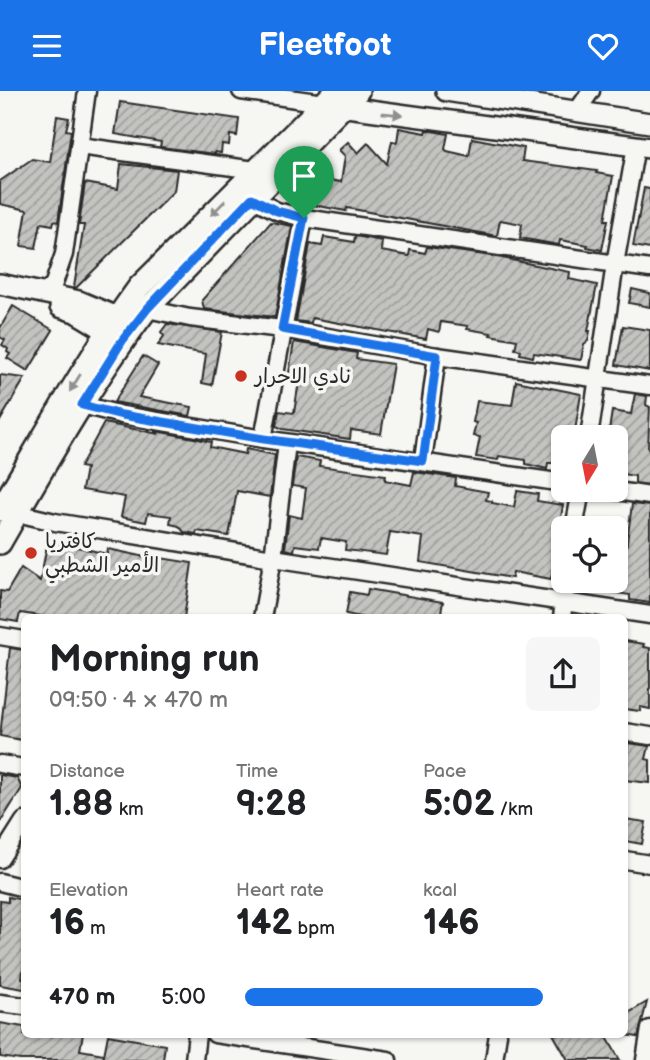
<!DOCTYPE html>
<meta charset="utf-8">
<style>
body{margin:0;font-family:"Balsamiq Sans","Playpen Sans Arabic",sans-serif;background:#f6f6f6;color:#202124;height:100vh;display:flex;flex-direction:column;font-size:26px;white-space:nowrap}
*{box-sizing:border-box;margin:0}
p{font-size:23px;color:#757577}
.icon{flex:none;width:38px;height:38px;fill:none;stroke:currentColor;stroke-width:2;stroke-linecap:round;stroke-linejoin:round}
.map{position:relative;flex:1;overflow:hidden}
.details{position:absolute;left:21px;top:523px;width:607px;height:424px;display:flex;flex-direction:column;background:#fff;border-radius:10px;box-shadow:0 2px 5px #0004}
.details>*{flex:none}
.needle{width:46px;rotate:190deg}
.controls{position:absolute;left:551px;top:334px;display:grid;gap:14px}
.controls a{display:grid;place-items:center;width:77px;height:77px;border-radius:10px;background:#fff;box-shadow:0 2px 5px #0004;font-size:35px}
.pin{position:absolute;display:grid;place-items:center;width:60px;height:60px;color:#fff;margin:-72px -30px;border-radius:50% 50% 50% 0;rotate:-45deg;box-shadow:0 0 7px #0007}
.pin .icon{rotate:45deg}
.round{display:grid;place-items:center;flex:none;width:74px;height:74px;border-radius:10px;background:#f6f6f6}
.head{display:flex;align-items:center;justify-content:space-between;height:119px;padding:0 28px}
h1{font-size:38px;font-weight:600;line-height:52px}
.stats{display:grid;grid-template-columns:repeat(3,1fr);gap:10px;height:119px;padding:7px 28px}
.stats div{display:grid;align-content:center}
.stats b{font-size:35px;font-weight:600}
.stats small{font-size:19px;font-weight:400}
.stats p{font-size:19px}
ul{padding:0 28px;list-style:none;font-size:23px}
li{display:grid;grid-template-columns:112px 84px 1fr;align-items:center;height:52px}
li i{height:18px;border-radius:9px;background:#1a73e8}
header{display:flex;justify-content:space-between;align-items:center;height:91px;padding:0 28px;background:#1a73e8;color:#fff;font-size:32px;font-weight:600}
.map>svg:first-child{display:block}
.building{fill:url(#building-hatch);stroke:#2b2b2b;stroke-width:2}
.lines{fill:none;stroke-linecap:round;stroke-linejoin:round}
.minor-casing{stroke:#2b2b2b;stroke-width:21}
.tertiary-casing{stroke:#2b2b2b;stroke-width:24}
.secondary-casing{stroke:#2b2b2b;stroke-width:26}
.minor{stroke:#f6f6f2;stroke-width:16}
.tertiary{stroke:#f6f6f2;stroke-width:19}
.secondary{stroke:#f6f6f2;stroke-width:21}
.oneway{fill:#90908e}
.route-casing{stroke:#fff;stroke-width:14}
.route{stroke:#1a73e8;stroke-width:9}
.poi-dot{fill:#c8321e;stroke:#f6f6f2;stroke-width:2.5}
.labels{text-anchor:middle;stroke-width:7;stroke-linejoin:round;paint-order:stroke}
.poi-label{font-size:21px;fill:#2b2b2b;stroke:#f6f6f2;text-anchor:start}
</style>
<header><svg class="icon" aria-label="menu" viewBox="0 0 24 24"><path d="M4 6h16M4 12h16M4 18h16"/></svg>Fleetfoot<svg class="icon" aria-label="heart" viewBox="0 0 24 24"><path d="M12 20l-8-8c-3-5 5-10 8-4 3-6 11-1 8 4z"/></svg></header>
<div class="map">
<svg width="650" height="969" viewBox="0 0 650 969">
<defs>
<pattern id="building-hatch" width="6" height="6" patternUnits="userSpaceOnUse" patternTransform="scale(1.75)"><rect width="6" height="6" fill="#c3c3c0"/><path d="M-1 1l2-2M0 6l6-6M5 7l2-2" fill="none" stroke="#9f9f9c"/></pattern>
</defs>
<rect width="100%" height="100%" fill="#f6f6f2"/>
<filter id="ink" filterUnits="userSpaceOnUse"><feTurbulence type="fractalNoise" baseFrequency=".0143" numOctaves="2"/><feDisplacementMap in="SourceGraphic" scale="14" xChannelSelector="R" yChannelSelector="G"/><feConvolveMatrix kernelMatrix="1 2 1 2 8 2 1 2 1" color-interpolation-filters="sRGB"/></filter>
<g filter="url(#ink)">
<!-- building -->
<g class="building">
<polygon points="120,11 239,28 237,45 230,44 229,54 222,53 221,62 215,61 215,63 160,56 161,51 115,43"/>
<polygon points="57,25 69,27 66,39 71,40 58,131 54,130 53,134 41,132 36,157 21,155 27,119 0,113 0,90 32,68 50,71"/>
<polygon points="399,37 426,42 427,39 448,43 445,58 447,60 469,65 472,47 524,57 522,70 597,80 596,82 613,85 605,129 608,129 602,159 587,156 588,154 560,149 559,154 520,147 522,133 500,129 497,145 347,117 346,120 297,111 308,91 321,93 322,88 341,91 345,65 339,59 348,51 358,62 368,52 387,73 392,50 397,51"/>
<polygon points="121,73 177,79 174,100 76,197 74,196 84,134 79,134 85,92 118,98"/>
<polygon points="644,97 650,98 650,158 633,155"/>
<polygon points="271,131 292,135 275,226 204,218 202,209"/>
<polygon points="355,145 382,150 381,160 409,165 410,159 425,162 427,156 492,165 570,181 569,188 597,194 588,240 590,240 588,250 584,253 581,269 534,262 533,266 520,263 521,259 515,258 517,249 490,244 491,242 467,238 468,235 441,231 439,241 428,238 426,248 312,227 311,232 296,230 310,153 322,155 324,146 354,151"/>
<polygon points="632,198 650,202 650,216 629,212"/>
<polygon points="13,215 53,239 28,280 7,267 10,263 7,261 8,258 2,254 5,249 0,246 0,237"/>
<polygon points="167,233 222,241 212,294 202,292 206,263 158,254 164,245 161,241"/>
<polygon points="623,235 650,239 650,280 616,274"/>
<polygon points="294,251 357,262 356,268 393,273 381,343 351,339 350,348 283,338 276,335 279,320 294,322 299,290 288,288"/>
<polygon points="143,265 158,274 139,306 192,316 190,325 114,311"/>
<polygon points="0,284 25,287 0,330"/>
<polygon points="516,290 581,303 574,346 564,346 564,367 555,366 554,372 548,372 547,378 526,373 526,369 499,365 498,369 476,366 480,346 473,345 476,332 473,331 477,310 512,314"/>
<polygon points="635,303 647,305 646,314 650,316 648,357 650,357 650,394 635,392 635,385 616,382 616,346 608,346 612,320 631,323"/>
<polygon points="104,332 159,343 155,340 194,347 211,351 210,356 245,363 246,358 275,364 270,406 237,400 229,445 197,440 196,443 184,441 179,435 170,433 171,425 148,422 146,431 121,426 125,406 82,399 86,377 80,376"/>
<polygon points="296,366 320,370 319,375 386,384 385,389 411,394 414,381 456,387 455,395 488,401 486,409 492,410 492,412 514,416 517,400 538,403 537,410 563,414 551,488 513,481 512,487 420,471 423,446 390,441 386,464 345,459 346,451 321,447 319,457 295,454 294,460 285,458 289,424 302,427 306,397 292,395"/>
<polygon points="632,413 650,415 650,512 630,509 630,504 584,497 584,490 616,490 616,480 623,481"/>
<polygon points="48,449 107,463 108,458 160,469 161,467 192,472 184,527 53,527 20,522 18,531 0,528 0,500 7,501 21,477 40,490"/>
<polygon points="368,498 443,511 440,527 365,527 346,523 350,501 367,504"/>
<polygon points="625,550 644,553 643,556 650,557 650,618 640,616 640,620 625,618"/>
<polygon points="10,557 24,559 22,605 24,606 24,636 22,649 0,645"/>
<polygon points="628,652 649,655 646,668 650,669 650,692 625,689"/>
<polygon points="0,684 17,687 22,697 0,732"/>
<polygon points="625,728 646,731 642,753 625,750"/>
<polygon points="8,806 24,809 24,874 22,887 24,888 24,898 0,894 0,810 8,811"/>
<polygon points="647,911 638,946 625,944 625,924"/>
<polygon points="0,932 24,936 24,943 54,945 55,943 83,943 80,959 104,963 103,969 20,969 0,966"/>
<polygon points="553,943 605,943 620,969 568,969"/>
<polygon points="108,944 165,954 163,969 103,969"/>
</g>
<g class="lines">
<!-- minor casing -->
<g class="minor-casing">
<g id="minor">
<polyline points="241,0 324,12"/>
<polyline points="577,20 591,0"/>
<polyline points="79,55 255,79"/>
<polyline points="252,107 277,120 304,127 650,178"/>
<polyline points="42,203 53,195 64,163 87,0"/>
<polyline points="147,218 190,227 282,238 437,265 650,295"/>
<polyline points="82,314 122,324 263,348 564,392"/>
<polyline points="589,346 615,173 636,55"/>
<polyline points="263,348 304,127"/>
<polyline points="423,370 437,265"/>
<polyline points="610,399 650,405"/>
<polyline points="17,422 55,431 273,467 650,524"/>
<polyline points="574,438 581,399"/>
<polyline points="262,527 273,467 287,352"/>
<polyline points="562,527 566,490"/>
<polyline points="0,545 24,549"/>
<polyline points="625,641 650,645"/>
<polyline points="0,673 24,677"/>
<polyline points="0,768 24,730"/>
<polyline points="625,769 650,773"/>
<polyline points="0,791 24,797"/>
<polyline points="0,912 24,915"/>
<polyline points="215,943 388,969"/>
<polyline points="194,969 197,943"/>
<polyline points="494,969 498,943"/>
<polyline points="645,969 650,938"/>
</g>
</g>
<!-- tertiary casing -->
<g class="tertiary-casing">
<g id="tertiary">
<polyline points="446,0 650,32"/>
<polyline points="332,14 650,57"/>
<polyline points="0,193 79,210 117,226"/>
<polyline points="60,216 75,221 108,241"/>
</g>
</g>
<!-- secondary casing -->
<g class="secondary-casing">
<g id="secondary">
<path d="M0,419C45,344 87,267 139,196L336,0"/>
<path d="M0,452C46,372 92,291 147,218L358,0"/>
</g>
</g>
<!-- minor -->
<use href="#minor" class="minor"/>
<!-- tertiary -->
<use href="#tertiary" class="tertiary"/>
<!-- secondary -->
<use href="#secondary" class="secondary"/>
</g>
<!-- one-way arrows -->
<defs><path id="oneway-solid" d="M-6-.8H1V-3.2L6.5 0L1 3.2V.8H-6Z" transform="scale(1.75)"/></defs>
<g class="oneway">
<use href="#oneway-solid" transform="translate(392 23) rotate(6)"/>
<use href="#oneway-solid" transform="translate(218 117) rotate(135)"/>
<use href="#oneway-solid" transform="translate(75 292) rotate(122)"/>
</g>
</g>
<g class="lines" filter="url(#ink)">
<!-- route casing -->
<g class="route-casing">
<polygon id="route" points="252,107 277,120 304,127 282,238 437,265 423,370 264,348 122,324 82,314 122,250 147,218"/>
</g>
<!-- route -->
<use href="#route" class="route"/>
</g>
<!-- markers -->
<g class="poi-dot">
<circle cx="241" cy="285" r="7"/>
<circle cx="31" cy="462" r="7"/>
</g>
<g class="labels">
<!-- poi labels -->
<g class="poi-label">
<text x="255" y="292">نادي الاحرار</text>
<text x="45" y="457">كافتريا<tspan x="45" dy="24">الأمير الشطبي</tspan></text>
</g>
</g>
</svg>
<div class="controls">
<a><svg class="needle" viewBox="-14 -14 28 28"><path d="M0-13l5 13h-10z" fill="#e53935"/><path d="M0 13l5-13h-10z" fill="#757577"/></svg></a>
<a><svg class="icon" aria-label="locate" viewBox="0 0 24 24"><circle cx="12" cy="12" r="6"/><path d="M12 2v4M12 18v4M2 12h4M18 12h4"/></svg></a>
</div>
<div class="pin" style="left:304px;top:127px;background:#1e9e55"><svg class="icon" aria-label="arrive" viewBox="0 0 24 24"><path d="M6 21V4h12l-3 4 3 4H6"/></svg></div>
<section class="details">
<div class="head"><div><h1>Morning run</h1><p>09:50 · 4 × 470 m</p></div><a class="round"><svg class="icon" aria-label="share" viewBox="0 0 24 24"><path d="M12 15V3M7 8l5-5 5 5M5 13v7h14v-7"/></svg></a></div>
<div class="stats">
<div><p>Distance</p><b>1.88<small> km</small></b></div>
<div><p>Time</p><b>9:28</b></div>
<div><p>Pace</p><b>5:02<small> /km</small></b></div>
</div>
<div class="stats">
<div><p>Elevation</p><b>16<small> m</small></b></div>
<div><p>Heart rate</p><b>142<small> bpm</small></b></div>
<div><p>kcal</p><b>146</b></div>
</div>
<ul>
<li><b>470 m</b>5:00<i style="width:84%"></i></li>
</ul>
</section>
</div>
